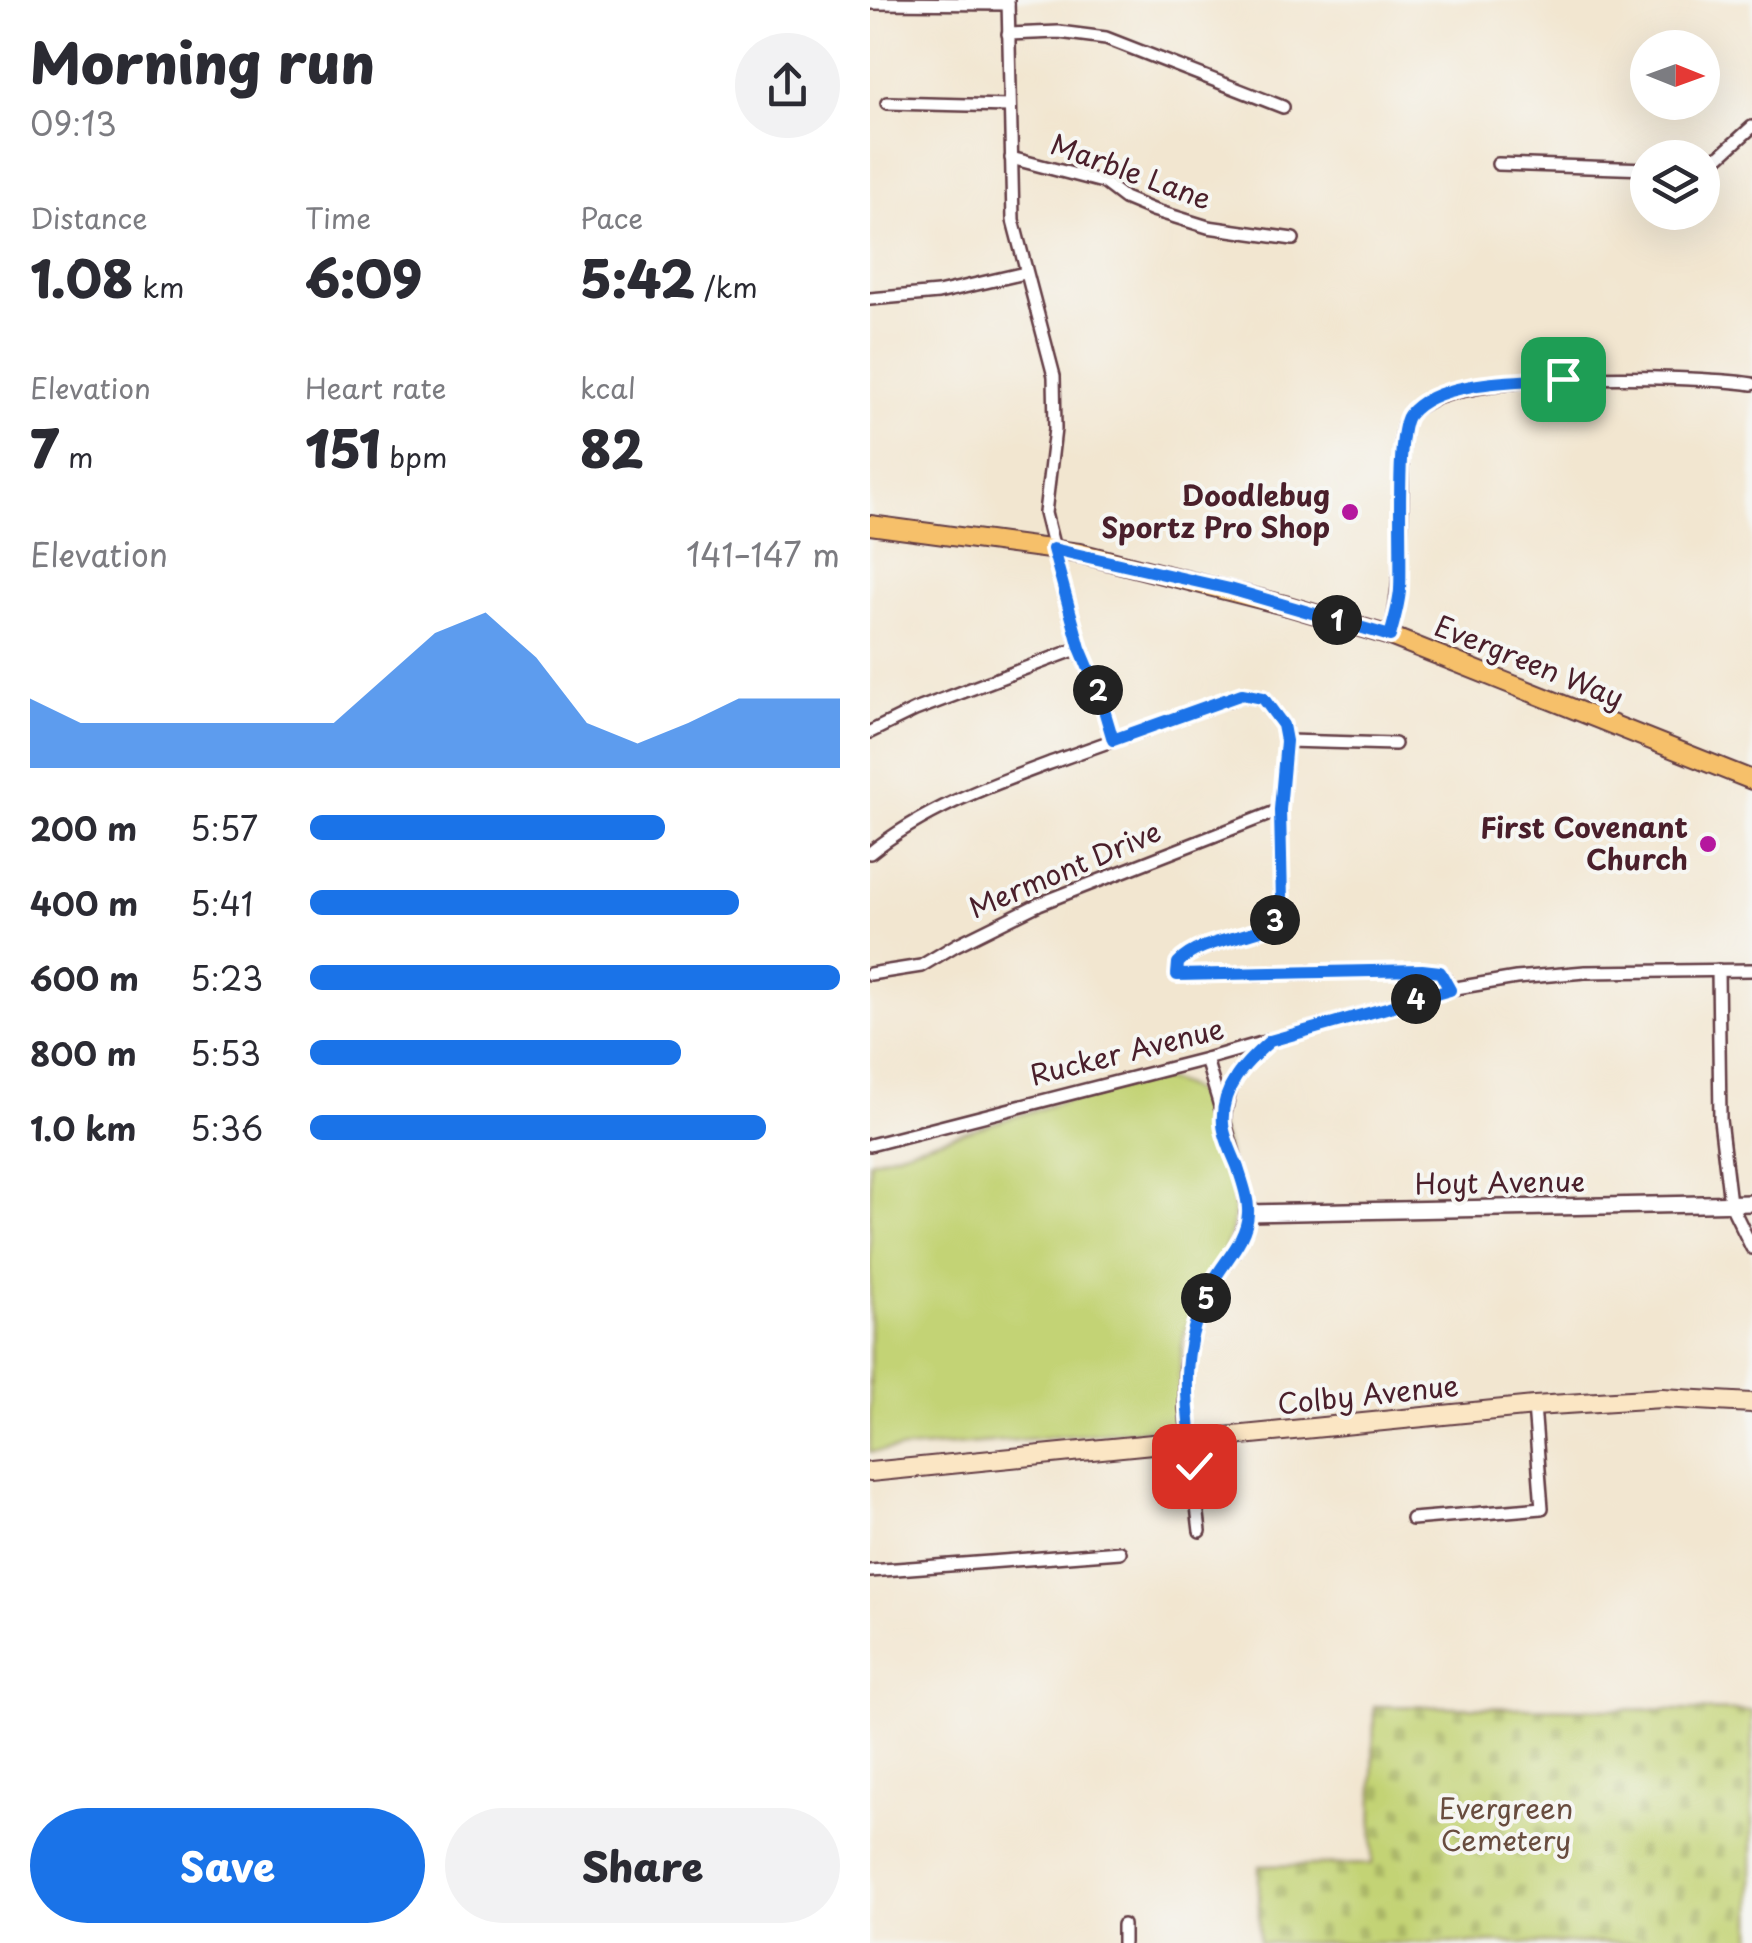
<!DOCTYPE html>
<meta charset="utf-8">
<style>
body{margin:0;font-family:"Playpen Sans",sans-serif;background:#f2f2f3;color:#2b2b33;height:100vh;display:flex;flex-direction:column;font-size:38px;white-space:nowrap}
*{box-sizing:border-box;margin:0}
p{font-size:32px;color:#7c7c81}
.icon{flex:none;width:55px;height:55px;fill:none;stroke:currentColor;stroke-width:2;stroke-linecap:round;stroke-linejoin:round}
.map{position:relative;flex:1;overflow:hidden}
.sheet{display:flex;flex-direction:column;background:#fff;width:870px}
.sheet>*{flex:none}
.needle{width:65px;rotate:91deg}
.buttons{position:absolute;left:760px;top:30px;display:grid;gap:20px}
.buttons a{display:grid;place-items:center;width:90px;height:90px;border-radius:50%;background:#fff;box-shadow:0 10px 40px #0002;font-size:50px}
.pin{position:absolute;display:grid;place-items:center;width:85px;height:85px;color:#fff;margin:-42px;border-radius:20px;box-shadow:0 5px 15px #0006}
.km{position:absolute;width:50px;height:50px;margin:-25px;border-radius:50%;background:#222;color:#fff;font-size:28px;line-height:50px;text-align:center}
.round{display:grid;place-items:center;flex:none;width:105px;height:105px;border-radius:52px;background:#f2f2f3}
.headline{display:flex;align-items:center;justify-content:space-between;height:170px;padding:0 30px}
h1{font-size:55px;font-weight:800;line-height:75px}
.stats{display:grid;grid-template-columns:repeat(3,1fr);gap:15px;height:170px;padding:10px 30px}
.stats div{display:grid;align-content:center}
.stats b{font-size:50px;font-weight:800}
.stats small{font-size:28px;font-weight:400}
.stats p{font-size:28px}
.chart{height:280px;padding:20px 30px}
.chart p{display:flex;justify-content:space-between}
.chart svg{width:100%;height:180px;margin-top:10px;fill:#1a73e8;opacity:.7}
.primary-button{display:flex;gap:20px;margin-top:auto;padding:20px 30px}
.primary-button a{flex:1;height:115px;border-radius:60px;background:#1a73e8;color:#fff;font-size:40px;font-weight:800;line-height:115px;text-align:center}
.primary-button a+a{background:#f2f2f3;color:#2b2b33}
ul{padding:0 30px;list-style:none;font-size:32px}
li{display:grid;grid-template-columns:160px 120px 1fr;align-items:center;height:75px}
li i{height:25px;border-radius:12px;background:#1a73e8}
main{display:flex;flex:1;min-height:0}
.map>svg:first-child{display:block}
.cemetery{fill:url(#cemetery-stones);stroke:#867950;stroke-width:2.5}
.park{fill:#c3d375;stroke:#867950;stroke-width:2.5}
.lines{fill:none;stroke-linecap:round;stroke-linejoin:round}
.minor-casing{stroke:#633d44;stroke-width:16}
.tertiary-casing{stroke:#633d44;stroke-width:20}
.secondary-casing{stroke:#633d44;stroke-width:22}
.primary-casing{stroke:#633d44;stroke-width:22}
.minor{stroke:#fff;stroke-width:11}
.tertiary{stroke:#fff;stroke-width:15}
.secondary{stroke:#fbe6c4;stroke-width:18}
.primary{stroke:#f6c06b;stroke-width:18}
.route-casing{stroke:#fff;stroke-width:20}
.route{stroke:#1a73e8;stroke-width:12}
.poi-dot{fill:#b5179e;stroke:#f6f6f2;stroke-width:4}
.labels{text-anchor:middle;stroke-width:8;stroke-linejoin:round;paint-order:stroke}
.street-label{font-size:28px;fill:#4a1f2b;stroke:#f6f6f2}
.poi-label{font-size:28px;font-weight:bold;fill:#4a1f2b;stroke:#f6f6f2;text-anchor:end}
.park-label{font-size:28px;fill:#684c3e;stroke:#f6f6f2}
</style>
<main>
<section class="sheet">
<div class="headline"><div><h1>Morning run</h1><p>09:13</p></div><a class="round"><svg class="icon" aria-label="share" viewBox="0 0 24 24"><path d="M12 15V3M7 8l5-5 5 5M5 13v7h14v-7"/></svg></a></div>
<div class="stats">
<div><p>Distance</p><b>1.08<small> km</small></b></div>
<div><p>Time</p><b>6:09</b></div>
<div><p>Pace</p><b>5:42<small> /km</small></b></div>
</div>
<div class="stats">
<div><p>Elevation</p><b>7<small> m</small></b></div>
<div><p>Heart rate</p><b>151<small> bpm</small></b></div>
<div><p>kcal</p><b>82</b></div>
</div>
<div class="chart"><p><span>Elevation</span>141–147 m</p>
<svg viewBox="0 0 160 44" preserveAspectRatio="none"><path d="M0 44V27L10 33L20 33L30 33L40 33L50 33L60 33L70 22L80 11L90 6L100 17L110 33L120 38L130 33L140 27L150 27L160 27V44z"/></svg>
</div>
<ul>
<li><b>200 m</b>5:57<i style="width:67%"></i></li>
<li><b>400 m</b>5:41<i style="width:81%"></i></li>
<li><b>600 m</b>5:23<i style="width:100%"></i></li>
<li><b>800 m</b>5:53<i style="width:70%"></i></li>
<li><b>1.0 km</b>5:36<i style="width:86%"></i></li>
</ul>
<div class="primary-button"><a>Save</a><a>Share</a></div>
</section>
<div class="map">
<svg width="882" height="1943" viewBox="0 0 882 1943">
<defs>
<pattern id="cemetery-stones" width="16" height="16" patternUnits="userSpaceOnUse" patternTransform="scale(2.5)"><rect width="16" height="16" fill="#c3d375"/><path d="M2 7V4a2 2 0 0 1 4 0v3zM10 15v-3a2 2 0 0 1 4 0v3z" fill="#a9b565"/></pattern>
</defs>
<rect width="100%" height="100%" fill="#f6f6f2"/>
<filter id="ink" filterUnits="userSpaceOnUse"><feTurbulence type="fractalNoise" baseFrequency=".01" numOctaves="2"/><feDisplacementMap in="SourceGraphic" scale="20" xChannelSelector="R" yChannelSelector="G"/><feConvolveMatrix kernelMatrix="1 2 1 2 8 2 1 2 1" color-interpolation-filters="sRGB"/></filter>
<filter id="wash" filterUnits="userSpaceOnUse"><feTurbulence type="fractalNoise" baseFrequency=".0048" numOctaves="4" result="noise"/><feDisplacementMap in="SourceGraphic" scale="40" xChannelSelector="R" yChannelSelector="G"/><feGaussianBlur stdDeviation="2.25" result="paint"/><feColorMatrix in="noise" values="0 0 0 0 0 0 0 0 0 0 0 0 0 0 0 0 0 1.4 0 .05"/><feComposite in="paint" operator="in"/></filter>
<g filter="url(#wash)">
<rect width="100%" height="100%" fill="#f2e6d0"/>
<!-- cemetery -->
<polygon class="cemetery" points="504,1706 882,1711 882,1943 389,1943 389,1866 502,1864"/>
<!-- park -->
<path class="park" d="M290,1079C308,1082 324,1088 336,1103C356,1127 370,1198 362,1228C353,1265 325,1295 315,1332C307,1360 313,1401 303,1423L295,1428L0,1452V1161L208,1097Z"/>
</g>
<g filter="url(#ink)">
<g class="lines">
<!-- minor casing -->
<g class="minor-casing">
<g id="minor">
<polyline points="138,0 143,220 184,376 185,429 175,513 209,648 229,693 243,740"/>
<polyline points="0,3 138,4"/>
<polyline points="138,34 189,32 236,38 413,107"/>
<polyline points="17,103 139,106"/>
<polyline points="141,158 233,182 254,198 283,210 338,227 423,239"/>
<polyline points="832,162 850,156 882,127"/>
<polyline points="628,164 778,169"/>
<polyline points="0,299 68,293 155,273"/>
<path d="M520,636C532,585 531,535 532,484C532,465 529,440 535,423C554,365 828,376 882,384"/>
<polyline points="0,732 45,710 209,648"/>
<polyline points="417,741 525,744"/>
<path d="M0,853C57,807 124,784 191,759C251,737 312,716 372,695L393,698L413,725L417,741L410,810L412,903L403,925C375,939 327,942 308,963L307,975L552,970L571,972L580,989"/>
<polyline points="848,970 850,1120 860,1203 882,1248"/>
<polyline points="0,974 51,966 86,945 169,904 410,810"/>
<path d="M354,1120C360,1079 366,1071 397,1044"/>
<polyline points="0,1145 336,1059 580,989 646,978 715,972 882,970"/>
<polyline points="542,1519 672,1508 664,1406"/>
<polyline points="330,1531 315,1408 315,1367 323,1332 343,1281 367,1247 378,1213 373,1184 336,1059"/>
<polyline points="0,1571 250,1552"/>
<polyline points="253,1925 253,1943"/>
</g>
</g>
<!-- tertiary casing -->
<g class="tertiary-casing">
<polyline id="tertiary" points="378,1213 882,1203"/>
</g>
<!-- secondary casing -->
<g class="secondary-casing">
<polyline id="secondary" points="0,1472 664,1406 792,1398 882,1403"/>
</g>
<!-- primary casing -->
<g class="primary-casing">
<polyline id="primary" points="0,525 209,553 418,606 520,636 882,780"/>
</g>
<!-- minor -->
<use href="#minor" class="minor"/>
<!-- tertiary -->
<use href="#tertiary" class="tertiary"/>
<!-- secondary -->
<use href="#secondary" class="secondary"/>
<!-- primary -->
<use href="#primary" class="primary"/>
</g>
</g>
<g class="lines" filter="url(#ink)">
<!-- route casing -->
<g class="route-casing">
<path id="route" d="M324,1466C316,1395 307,1347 344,1280C356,1259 377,1239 378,1213C379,1199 372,1181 368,1168C363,1155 354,1138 353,1124C350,1088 375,1063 400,1041L580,990L570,972L552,970L307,975L308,963C329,940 374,939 403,925L412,903L410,810L416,741L413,725L393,698L372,694L243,740L229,693L210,648L183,549L360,589L520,636C524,621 529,605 530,590C532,559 525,434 539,415C565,380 653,381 693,379"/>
</g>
<!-- route -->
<use href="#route" class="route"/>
</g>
<!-- markers -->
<g class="poi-dot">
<circle cx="480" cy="512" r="10"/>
<circle cx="838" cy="844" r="10"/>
</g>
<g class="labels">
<!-- street labels -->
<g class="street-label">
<text transform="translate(261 172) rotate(20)" y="10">Marble Lane</text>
<text transform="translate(659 662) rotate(22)" y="10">Evergreen Way</text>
<text transform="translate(195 870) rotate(-23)" y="10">Mermont Drive</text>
<text transform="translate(257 1052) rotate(-14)" y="10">Rucker Avenue</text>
<text transform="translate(630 1183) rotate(-1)" y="10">Hoyt Avenue</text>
<text transform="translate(498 1395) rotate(-6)" y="10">Colby Avenue</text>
</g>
<!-- poi labels -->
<g class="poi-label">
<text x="460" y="506">Doodlebug<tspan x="460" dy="32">Sportz Pro Shop</tspan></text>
<text x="818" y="838">First Covenant<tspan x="818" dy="32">Church</tspan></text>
</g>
<!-- park labels -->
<g class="park-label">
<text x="636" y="1819">Evergreen<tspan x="636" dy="32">Cemetery</tspan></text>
</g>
</g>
</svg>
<div class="buttons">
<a><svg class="needle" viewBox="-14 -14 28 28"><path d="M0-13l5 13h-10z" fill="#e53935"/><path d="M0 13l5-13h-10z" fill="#7c7c81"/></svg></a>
<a><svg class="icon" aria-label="layers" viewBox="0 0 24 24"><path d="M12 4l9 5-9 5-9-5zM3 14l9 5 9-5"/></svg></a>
</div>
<div class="pin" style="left:693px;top:379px;background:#1e9e55"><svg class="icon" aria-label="arrive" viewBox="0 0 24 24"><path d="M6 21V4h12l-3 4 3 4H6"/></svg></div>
<div class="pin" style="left:324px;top:1466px;background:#d93025"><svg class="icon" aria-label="check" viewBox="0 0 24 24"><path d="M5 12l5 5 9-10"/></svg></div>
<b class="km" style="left:467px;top:620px">1</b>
<b class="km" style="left:228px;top:690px">2</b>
<b class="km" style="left:405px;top:920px">3</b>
<b class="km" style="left:546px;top:999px">4</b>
<b class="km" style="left:336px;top:1298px">5</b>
</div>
</main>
